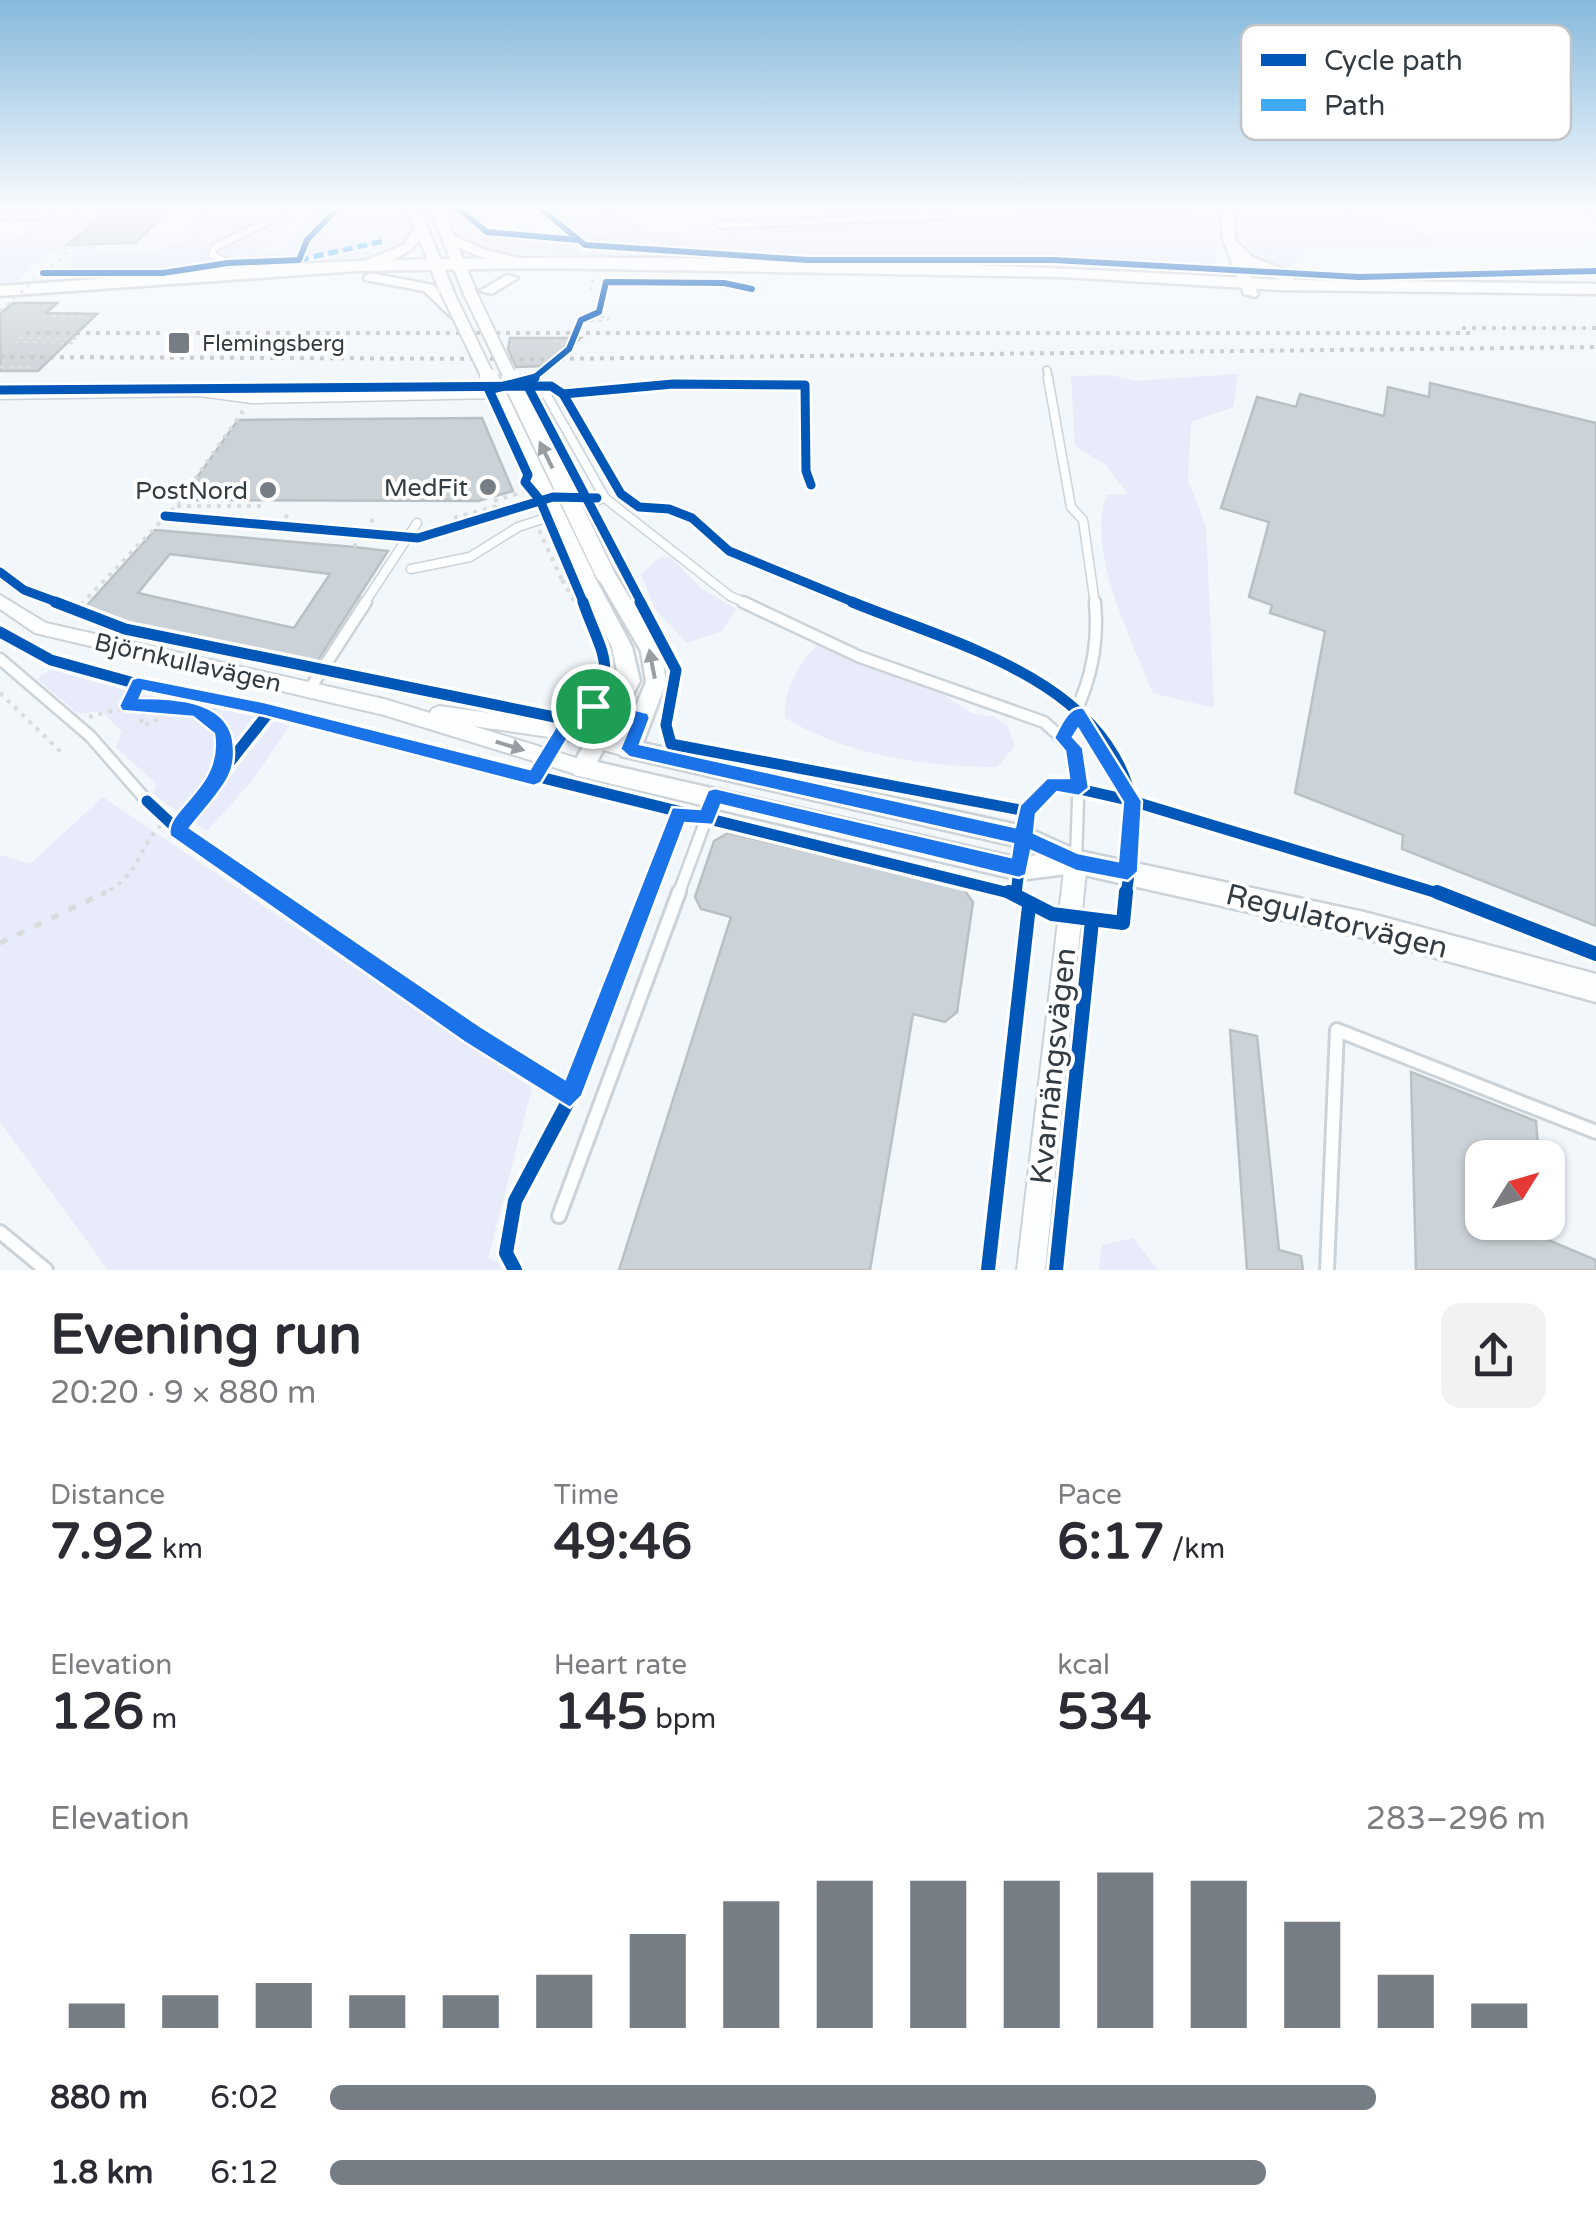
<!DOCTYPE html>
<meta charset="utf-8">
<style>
body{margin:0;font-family:"Varela Round",sans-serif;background:#f2f2f3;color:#2b2b33;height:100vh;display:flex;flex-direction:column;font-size:38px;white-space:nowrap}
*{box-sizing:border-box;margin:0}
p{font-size:32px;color:#7c7c81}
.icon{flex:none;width:55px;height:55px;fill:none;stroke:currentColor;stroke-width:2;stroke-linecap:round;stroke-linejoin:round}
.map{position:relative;height:1270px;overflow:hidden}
.sheet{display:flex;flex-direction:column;background:#fff;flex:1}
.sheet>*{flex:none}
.needle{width:65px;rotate:53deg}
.fabs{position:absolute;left:1465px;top:1140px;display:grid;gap:20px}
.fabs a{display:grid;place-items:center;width:100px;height:100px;border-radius:20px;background:#fff;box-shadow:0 2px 8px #0004;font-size:50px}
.pin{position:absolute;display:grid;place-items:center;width:85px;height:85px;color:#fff;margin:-42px;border:5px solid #fff;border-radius:50%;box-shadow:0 2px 10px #0007}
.round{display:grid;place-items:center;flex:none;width:105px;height:105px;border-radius:20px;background:#f2f2f3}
.summary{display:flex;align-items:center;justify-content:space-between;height:170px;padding:0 50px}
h1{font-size:55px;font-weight:700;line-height:75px}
.metrics{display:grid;grid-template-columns:repeat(3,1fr);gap:15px;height:170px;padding:10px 50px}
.metrics div{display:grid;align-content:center}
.metrics b{font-size:50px;font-weight:700}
.metrics small{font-size:28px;font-weight:400}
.metrics p{font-size:28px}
.chart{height:280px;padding:20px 50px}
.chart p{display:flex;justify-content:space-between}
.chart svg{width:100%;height:180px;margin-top:10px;stroke:#767d84;stroke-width:6}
ul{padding:0 50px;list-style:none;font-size:32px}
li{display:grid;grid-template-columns:160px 120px 1fr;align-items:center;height:75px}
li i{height:25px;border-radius:12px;background:#767d84}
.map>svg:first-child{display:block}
.green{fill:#e7ebfa}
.building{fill:#ccd3d8;stroke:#b9c1c5;stroke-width:2.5;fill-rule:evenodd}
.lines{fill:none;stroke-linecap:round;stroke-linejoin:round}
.service-far3-casing{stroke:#ccd3d8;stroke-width:10}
.service-far2-casing{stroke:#ccd3d8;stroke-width:11}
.service-far1-casing{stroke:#ccd3d8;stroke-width:15}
.service-casing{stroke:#ccd3d8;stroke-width:18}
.minor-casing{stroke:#ccd3d8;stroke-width:4}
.tertiary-casing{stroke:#ccd3d8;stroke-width:5}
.primary-casing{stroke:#ccd3d8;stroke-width:5}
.path-far2{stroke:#d9dbdd;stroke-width:2.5;stroke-dasharray:4 5;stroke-linecap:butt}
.path-far1{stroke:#d9dbdd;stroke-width:4;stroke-dasharray:4 6;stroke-linecap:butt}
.path{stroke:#d9dbdd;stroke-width:5;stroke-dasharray:8 11;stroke-linecap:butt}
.service-far3{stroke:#fdfeff;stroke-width:6}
.service-far2{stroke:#fdfeff;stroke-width:8}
.service-far1{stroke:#fdfeff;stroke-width:10}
.service{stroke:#fdfeff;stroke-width:12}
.minor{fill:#fdfeff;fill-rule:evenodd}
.tertiary{fill:#fdfeff;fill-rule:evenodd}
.primary{fill:#fdfeff;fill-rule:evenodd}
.rail{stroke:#c2c3c5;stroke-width:4;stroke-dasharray:4 6;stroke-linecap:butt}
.tertiary-bridge-far1-casing{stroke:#ccd3d8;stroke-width:16;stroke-linecap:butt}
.tertiary-bridge-casing{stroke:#ccd3d8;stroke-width:21;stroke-linecap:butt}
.path-bridge-far1{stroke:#d9dbdd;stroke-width:2.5;stroke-dasharray:4 5;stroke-linecap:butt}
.path-bridge{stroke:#d9dbdd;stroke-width:4;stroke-dasharray:4 6;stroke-linecap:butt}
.tertiary-bridge-far1{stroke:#fdfeff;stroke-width:12}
.tertiary-bridge{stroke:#fdfeff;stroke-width:18}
.quiet{stroke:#3fa9f5;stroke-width:5;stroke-dasharray:10 5;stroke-linecap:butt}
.cycleway-far3-casing{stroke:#fff;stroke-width:10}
.cycleway-far2-casing{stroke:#fff;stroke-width:14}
.cycleway-far1-casing{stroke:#fff;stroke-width:18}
.cycleway-casing{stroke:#fff;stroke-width:20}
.cycleway-far3{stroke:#0057b8;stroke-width:6}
.cycleway-far2{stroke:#0057b8;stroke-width:9}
.cycleway-far1{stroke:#0057b8;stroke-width:11}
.cycleway{stroke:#0057b8;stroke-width:14}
.oneway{fill:#989da1}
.route{fill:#1a73e8;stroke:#fff;stroke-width:2.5;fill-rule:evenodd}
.poi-dot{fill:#767d84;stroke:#fff;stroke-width:4}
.labels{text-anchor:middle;stroke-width:8;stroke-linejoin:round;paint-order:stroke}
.far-poi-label{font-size:22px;fill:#343c43;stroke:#fff;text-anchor:start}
.poi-label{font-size:25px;fill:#343c43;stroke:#fff;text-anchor:end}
.street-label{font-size:25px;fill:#343c43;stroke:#fff}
.near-street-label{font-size:30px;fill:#343c43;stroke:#fff}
.key{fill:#fff;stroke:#c2c4c7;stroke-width:2.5}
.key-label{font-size:28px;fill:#343c43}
</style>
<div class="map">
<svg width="1596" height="1270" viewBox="0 0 1596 1270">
<rect width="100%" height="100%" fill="#f2f7fc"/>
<!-- green -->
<g class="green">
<path d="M82,207H112L102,216H136L100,240L96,248L102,253L155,251L197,237L185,227L207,207H239L234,211L238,218L261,221L219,242L209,256L216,262L166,271H65L76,249C47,247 32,267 13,286H0V239C31,238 22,233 45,223C61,217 68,219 82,207Z"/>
<polygon points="324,207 408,207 416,233 412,242 364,262 243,270 251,264 313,261 366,250 375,255 384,253 378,247 389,242 384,238 361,247 307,257 306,247 323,228 318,226 294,257 227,261 218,256 236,236 284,211 297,219 287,222 263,250 279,254 301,231 304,220"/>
<polygon points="545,207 598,207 642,227 642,234 1216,207 1215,264 795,256 728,249 734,238 728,237 720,249 590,243"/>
<polygon points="1240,207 1346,207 1346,211 1452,243 1311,246 1291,267 1270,267 1245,244"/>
<polygon points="456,214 483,234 574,242 581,253 591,252 592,248 679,249 731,258 497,253 460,237 449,217"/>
<path d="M1238,374L1233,407L1191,422L1188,480L1206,526L1214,708L1153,693C1132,641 1085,549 1107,495L1128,494L1105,464L1075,446L1071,376L1111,375L1134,381Z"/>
<polygon points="661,557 671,558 701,588 736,609 722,631 687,643 655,609 641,574"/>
<path d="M817,645L930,686L971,713L994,717L1008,726L1015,746L997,767C924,767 848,755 785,718C784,690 797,666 817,645Z"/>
<polygon points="55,666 290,725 252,781 207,831 153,795 156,784 116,747 122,732 101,711 79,714 37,679"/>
<polygon points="103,797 532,1088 488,1258 515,1270 108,1270 0,1122 0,855 30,864"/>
<polygon points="1133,1238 1158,1270 1099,1270 1102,1245"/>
</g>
<!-- building -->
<g class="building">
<polygon points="172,207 135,243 67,245 113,208"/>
<polygon points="13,303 57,303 46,313 97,314 38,371 0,371 0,314"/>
<polygon points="510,338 581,338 547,366 516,367 508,349"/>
<polygon points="1430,383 1596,423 1596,926 1402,849 1403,835 1295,793 1325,631 1270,613 1272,605 1249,597 1269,522 1221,508 1257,397 1296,407 1300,394 1384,416 1388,387 1429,397"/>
<polygon points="482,418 513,491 478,501 181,500 238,420"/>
<path d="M155,530L354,547L388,551L318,660L247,653L81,612ZM170,554L330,574L294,628L138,593Z"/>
<polygon points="728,833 962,887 973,902 957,1012 945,1022 913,1014 870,1270 619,1270 731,917 701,909 695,897 714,841"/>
<polygon points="1230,1030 1257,1036 1279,1250 1301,1256 1303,1270 1247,1270"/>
<polygon points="1411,1072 1536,1121 1539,1158 1482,1158 1482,1222 1546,1222 1548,1240 1596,1260 1596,1270 1416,1270"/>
</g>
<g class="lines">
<!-- service-far3 casing -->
<g class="service-far3-casing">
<g id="service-far3">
<polyline points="919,207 923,217"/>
<polyline points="438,213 461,208"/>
<polyline points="0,216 48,215"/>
<polyline points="228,263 212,255 215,247 269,221"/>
<polyline points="1047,370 1049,381"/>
</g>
</g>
<!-- service-far2 casing -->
<g class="service-far2-casing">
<g id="service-far2">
<polyline points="1048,378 1071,507 1083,520 1095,604"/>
<polyline points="517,394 546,394 605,498 730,596 748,604"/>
<polyline points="0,395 200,392 252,399 497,394"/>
<polyline points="574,508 605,498"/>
<polyline points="411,569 470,557 518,527 555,515"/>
<polyline points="364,604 417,523"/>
</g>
</g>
<!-- service-far1 casing -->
<g class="service-far1-casing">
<g id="service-far1">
<polyline points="743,602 860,657 1044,722 1073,748 1079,770 1076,861"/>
<polyline points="0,659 90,736 147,801"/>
<polyline points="309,690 366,602"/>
<path d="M1063,738C1087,693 1100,653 1095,602"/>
<polyline points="678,895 714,798"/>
</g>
</g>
<!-- service casing -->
<g class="service-casing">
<g id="service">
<polyline points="559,1216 679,892"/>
<polyline points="0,1232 46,1270"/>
<polyline points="1327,1270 1337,1030 1596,1132"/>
</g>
</g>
<!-- minor casing -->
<g class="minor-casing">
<g id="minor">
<polygon points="1070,207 1146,207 1141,210 720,228 715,225 720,222"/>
<polygon points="1569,207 1596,211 1596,217 1570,209"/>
<polygon points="0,595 46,623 384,699 430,713 432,709 439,706 563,723 629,741 636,743 639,749 636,755 629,757 563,739 473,726 589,762 592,768 589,774 582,776 384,715 35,633 0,609"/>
<polygon points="1076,852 1084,855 1087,862 1045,1270 1017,1270 1065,862 1068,855"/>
</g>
</g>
<!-- tertiary casing -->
<g class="tertiary-casing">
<g id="tertiary">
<path d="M407,207H419L453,290L451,293L439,290L420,240C411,255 367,274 352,266L404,245L415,228Z"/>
<polygon points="430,207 442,207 454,236 485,250 536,262 530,266 478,256 458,247 476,291 464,294"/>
<polygon points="1222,207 1234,207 1235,239 1258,294 1256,297 1244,294 1223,239"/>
<polygon points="370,273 433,285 464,315 452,318 424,291 365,280 364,277"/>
<polygon points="507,275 518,278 492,294 480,291"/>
<polygon points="605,567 612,569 661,650 666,682 643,743 1023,826 1079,851 1364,912 1596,974 1596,1002 1364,938 1075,873 1019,880 574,775 571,768 619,681 612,647 576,577 585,570 592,572 632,647 640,681 597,762 1019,858 1037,855 1019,847 621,756 618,749 646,682 641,651 596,574"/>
</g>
</g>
<!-- primary casing -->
<g class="primary-casing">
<path id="primary" d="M1227,243H1237L1253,257L1294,274V280L1596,284V294L1282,290L1063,277L538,268L358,271L0,296V286C120,278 241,265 361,261C667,252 976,262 1281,280L1241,263L1227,249Z"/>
</g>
<!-- path-far2 -->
<g class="path-far2">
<polyline points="57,212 77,207"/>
<polyline points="629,234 645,231 647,207"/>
<polyline points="587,242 630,232"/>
<polyline points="582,243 645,227"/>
<polyline points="44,272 70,251"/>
<polyline points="590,291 593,280"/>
<polyline points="43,316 83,317"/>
<polyline points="579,322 582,319"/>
<polyline points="591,322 596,317"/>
<polyline points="19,338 82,339"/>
<polyline points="555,341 563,341 561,347"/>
<polyline points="15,342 78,343"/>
<polyline points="0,367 34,367"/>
</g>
<!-- path-far1 -->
<g class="path-far1">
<polyline points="494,501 523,492"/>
<polyline points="177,506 267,506"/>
<polyline points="454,518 498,506 501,513"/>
<polyline points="279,526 289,513"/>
<polyline points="354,547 373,519"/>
<polyline points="562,580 582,614"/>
<polyline points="74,612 176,506 243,411"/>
<polyline points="0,693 62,753"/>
<polyline points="153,705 140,716 143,726 163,717 165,705"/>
<polyline points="128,706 138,684"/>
<polyline points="204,713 230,702"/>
<path d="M89,717C148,700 227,686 222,772"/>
<path d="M101,895C145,874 134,847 167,820"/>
</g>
<!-- path -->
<polyline class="path" points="0,943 106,892"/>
<!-- service-far3 -->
<use href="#service-far3" class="service-far3"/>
<!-- service-far2 -->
<use href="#service-far2" class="service-far2"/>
<!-- service-far1 -->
<use href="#service-far1" class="service-far1"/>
<!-- service -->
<use href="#service" class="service"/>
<!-- minor -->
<use href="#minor" class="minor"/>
<!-- tertiary -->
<use href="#tertiary" class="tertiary"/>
<!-- primary -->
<use href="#primary" class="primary"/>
<!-- rail -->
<g class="rail">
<polyline points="1462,328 1596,328"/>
<polyline points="26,333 1476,333"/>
<polyline points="0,357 539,359 1596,347"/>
</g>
<!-- tertiary-bridge-far1 casing -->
<g class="tertiary-bridge-far1-casing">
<g id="tertiary-bridge-far1">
<polyline points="446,290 490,381"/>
<polyline points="469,291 512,381"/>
</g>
</g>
<!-- tertiary-bridge casing -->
<g class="tertiary-bridge-casing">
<g id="tertiary-bridge">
<polyline points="489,378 585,577"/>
<polyline points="511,378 605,574"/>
</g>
</g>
<!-- path-bridge-far1 -->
<g class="path-bridge-far1">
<polyline points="0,311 36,279"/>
<polyline points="580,321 607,321 609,317 596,317"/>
</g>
<!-- path-bridge -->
<polyline class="path-bridge" points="539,530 562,580"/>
<!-- tertiary-bridge-far1 -->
<use href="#tertiary-bridge-far1" class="tertiary-bridge-far1"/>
<!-- tertiary-bridge -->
<use href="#tertiary-bridge" class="tertiary-bridge"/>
<!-- quiet -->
<polyline class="quiet" points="299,260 384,241"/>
<!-- cycleway-far3 casing -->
<g class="cycleway-far3-casing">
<g id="cycleway-far3">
<polyline points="456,207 487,232 578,240"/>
<polyline points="539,207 585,245 808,260 1054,260 1359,277 1596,271"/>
<polyline points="43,273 163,273 228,263 299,260 307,240 339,207"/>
<polyline points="530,381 569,349 581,320 599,312 606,282 724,283 752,289"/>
</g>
</g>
<!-- cycleway-far2 casing -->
<g class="cycleway-far2-casing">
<g id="cycleway-far2">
<polyline points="535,378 489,390 528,475 525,482 540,500 584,604"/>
<polyline points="525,381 642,604"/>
<polyline points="0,390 551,386 563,394 621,494 639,507 669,509 692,518 729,551 858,604"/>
<polyline points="563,394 673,384 805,385 806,471 811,485"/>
<polyline points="165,516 418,538 553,497 597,498"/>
<polyline points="0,572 24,590 62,604"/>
</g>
</g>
<!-- cycleway-far1 casing -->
<g class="cycleway-far1-casing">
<g id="cycleway-far1">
<path d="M55,602L125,629L569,720L584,718C620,667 602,656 583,602"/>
<polyline points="640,602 676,670 666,725 671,744 1026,811"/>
<path d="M852,602C951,643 1107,679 1132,803C1137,832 1130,866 1126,895"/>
<polyline points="0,632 51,660 134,683 264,709 1017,895"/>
<polyline points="147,801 193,844 268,895"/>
<polyline points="176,830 270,711"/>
<polyline points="1016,894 1026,811 1053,783 1132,801 1444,895"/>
<polyline points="648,895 679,813"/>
</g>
</g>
<!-- cycleway casing -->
<g class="cycleway-casing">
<g id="cycleway">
<polyline points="264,892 571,1096"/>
<polyline points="1009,892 1052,914 1123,923 1126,892"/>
<polyline points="1437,892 1596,954"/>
<polyline points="515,1270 506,1253 515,1201 571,1096 649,892"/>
<polyline points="988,1270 1029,906"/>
<polyline points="1056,1270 1092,921"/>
</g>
</g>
<!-- cycleway-far3 -->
<use href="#cycleway-far3" class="cycleway-far3"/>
<!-- cycleway-far2 -->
<use href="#cycleway-far2" class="cycleway-far2"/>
<!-- cycleway-far1 -->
<use href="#cycleway-far1" class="cycleway-far1"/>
<!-- cycleway -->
<use href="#cycleway" class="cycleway"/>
</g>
<!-- one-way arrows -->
<defs><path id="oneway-solid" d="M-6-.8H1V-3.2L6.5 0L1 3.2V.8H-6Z" transform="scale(2.5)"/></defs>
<g class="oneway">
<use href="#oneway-solid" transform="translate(546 455) rotate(-116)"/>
<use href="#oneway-solid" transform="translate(652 664) rotate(-101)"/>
<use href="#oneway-solid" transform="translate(510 746) rotate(17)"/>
</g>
<!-- sky -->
<linearGradient id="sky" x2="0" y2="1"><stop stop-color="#85b9dc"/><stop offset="0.54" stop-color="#f9fbfe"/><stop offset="1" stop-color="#f9fbfe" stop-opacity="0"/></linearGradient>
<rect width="1596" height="385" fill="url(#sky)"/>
<!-- route -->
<path class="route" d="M138,677L264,702L530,769L563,715L578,711L593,699L648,713L650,718L640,744L1015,827L1020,805L1047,778H1069L1065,751L1054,738C1060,726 1069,704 1084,708L1142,801L1138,872L1128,881L1076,871L1031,851L1026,875L1019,878L721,805L713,825L685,823L582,1096L570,1108L464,1042L170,836C162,810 223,789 214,734L193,717L122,711L119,706L132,679ZM143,691L264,716L534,786L541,783L575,726L590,723L597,714L631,723L620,749L629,757L1013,844L1011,857L715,788L708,790L700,809L672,807L565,1079L480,1026L190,828C202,812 218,796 228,778C235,766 235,752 233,739C225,699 172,698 140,698ZM1078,729L1123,802L1118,861L1078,853L1034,833L1036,814L1057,792L1079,796L1089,788L1083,748L1073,737Z"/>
<!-- markers -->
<g class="poi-dot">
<rect x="167" y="331" width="24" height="24" rx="5"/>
<circle cx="488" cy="487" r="10"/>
<circle cx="268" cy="490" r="10"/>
</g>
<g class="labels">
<!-- far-poi labels -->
<g class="far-poi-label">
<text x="202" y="351">Flemingsberg</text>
</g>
<!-- poi labels -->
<g class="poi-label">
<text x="468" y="496">MedFit</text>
<text x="248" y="499">PostNord</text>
</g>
<!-- street labels -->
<g class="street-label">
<text transform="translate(188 662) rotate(13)" y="9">Björnkullavägen</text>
</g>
<!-- near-street labels -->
<g class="near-street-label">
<text transform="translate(1337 921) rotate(14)" y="10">Regulatorvägen</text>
<text transform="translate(1053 1066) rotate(-84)" y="10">Kvarnängsvägen</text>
</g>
</g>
<!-- legend -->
<rect x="1241" y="25" width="330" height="115" rx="15" class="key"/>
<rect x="1261" y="54" width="45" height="12" fill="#0057b8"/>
<rect x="1261" y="99" width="45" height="12" fill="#3fa9f5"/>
<g class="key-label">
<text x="1324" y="70">Cycle path</text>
<text x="1324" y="115">Path</text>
</g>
</svg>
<div class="fabs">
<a><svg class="needle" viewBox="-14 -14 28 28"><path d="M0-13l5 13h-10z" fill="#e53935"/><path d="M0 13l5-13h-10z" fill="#7c7c81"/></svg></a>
</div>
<div class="pin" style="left:593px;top:706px;background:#1e9e55"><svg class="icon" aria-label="arrive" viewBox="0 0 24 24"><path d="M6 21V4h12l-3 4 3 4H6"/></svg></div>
</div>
<section class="sheet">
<div class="summary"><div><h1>Evening run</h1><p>20:20 · 9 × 880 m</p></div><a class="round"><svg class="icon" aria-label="share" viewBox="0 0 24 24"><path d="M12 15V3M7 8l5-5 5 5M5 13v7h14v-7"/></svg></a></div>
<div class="metrics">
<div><p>Distance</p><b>7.92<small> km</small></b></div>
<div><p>Time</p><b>49:46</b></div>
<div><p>Pace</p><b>6:17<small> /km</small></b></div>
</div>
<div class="metrics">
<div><p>Elevation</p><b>126<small> m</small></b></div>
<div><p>Heart rate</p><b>145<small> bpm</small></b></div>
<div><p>kcal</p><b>534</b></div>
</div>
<div class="chart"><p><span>Elevation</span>283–296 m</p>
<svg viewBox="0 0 160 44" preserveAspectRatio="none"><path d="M5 44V38M15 44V36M25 44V33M35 44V36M45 44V36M55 44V31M65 44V21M75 44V13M85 44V8M95 44V8M105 44V8M115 44V6M125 44V8M135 44V18M145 44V31M155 44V38"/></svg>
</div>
<ul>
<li><b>880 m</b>6:02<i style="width:86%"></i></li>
<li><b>1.8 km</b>6:12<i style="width:77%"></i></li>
</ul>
</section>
